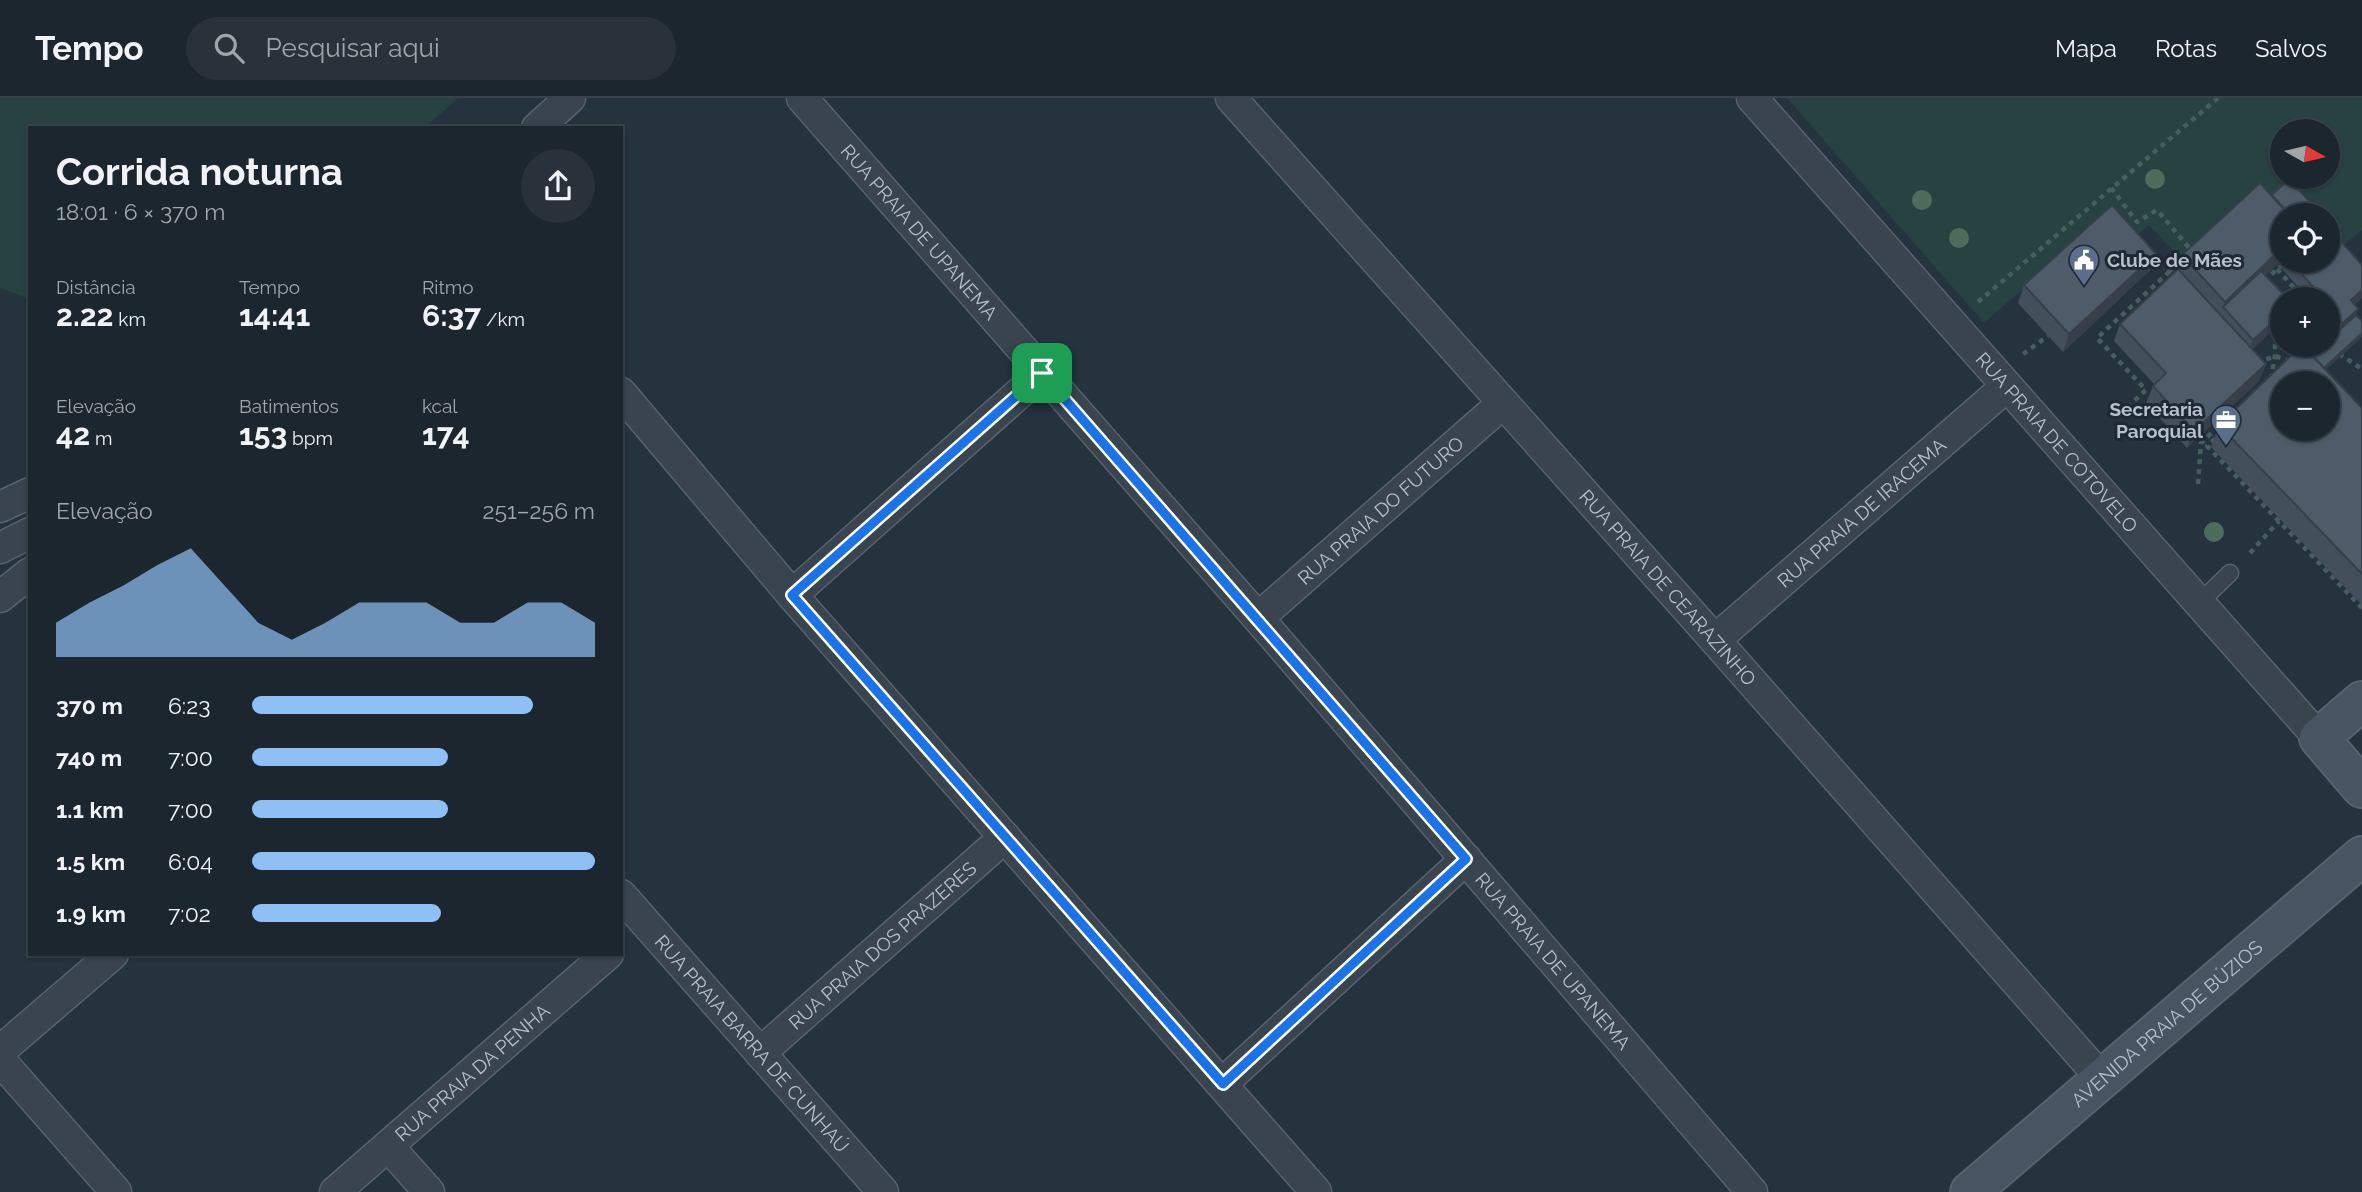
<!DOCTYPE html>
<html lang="pt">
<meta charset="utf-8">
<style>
body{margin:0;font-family:Raleway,sans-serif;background:#29323b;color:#f1f3f6;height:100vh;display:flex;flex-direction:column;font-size:26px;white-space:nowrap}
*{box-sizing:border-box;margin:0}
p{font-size:23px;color:#a0a5aa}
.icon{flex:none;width:38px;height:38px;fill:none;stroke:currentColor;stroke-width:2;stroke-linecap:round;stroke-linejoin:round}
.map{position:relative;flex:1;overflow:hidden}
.details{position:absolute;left:28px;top:28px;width:595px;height:830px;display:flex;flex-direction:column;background:#1c262f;border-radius:0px;box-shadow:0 2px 5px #0004,0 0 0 2px #3a434b}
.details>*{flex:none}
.needle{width:46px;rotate:98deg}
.controls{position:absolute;left:2270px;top:21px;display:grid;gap:14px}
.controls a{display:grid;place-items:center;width:70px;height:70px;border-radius:50%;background:#1c262f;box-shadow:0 2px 5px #0004,0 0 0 2px #3a434b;font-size:35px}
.pin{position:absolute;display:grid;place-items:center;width:60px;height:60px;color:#fff;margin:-30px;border-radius:14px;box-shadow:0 4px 10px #0006}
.round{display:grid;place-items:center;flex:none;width:74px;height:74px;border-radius:37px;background:#29323b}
.overview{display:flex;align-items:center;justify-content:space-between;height:119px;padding:0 28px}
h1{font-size:38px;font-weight:700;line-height:52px}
.stats{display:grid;grid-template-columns:repeat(3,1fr);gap:10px;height:119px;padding:7px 28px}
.stats div{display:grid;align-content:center}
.stats b{font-size:30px;font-weight:700}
.stats small{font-size:19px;font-weight:400}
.stats p{font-size:19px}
.chart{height:196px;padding:14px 28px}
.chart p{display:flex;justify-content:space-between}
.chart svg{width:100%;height:126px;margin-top:7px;fill:#8ec0f6;opacity:.7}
ul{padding:0 28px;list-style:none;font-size:23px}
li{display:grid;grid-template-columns:112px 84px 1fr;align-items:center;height:52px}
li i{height:18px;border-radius:9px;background:#8ec0f6}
header{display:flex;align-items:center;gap:42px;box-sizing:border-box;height:98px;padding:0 35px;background:#1c262f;border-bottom:2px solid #3a434b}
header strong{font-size:33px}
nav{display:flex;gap:38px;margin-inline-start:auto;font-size:24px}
.search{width:490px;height:63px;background:#29323b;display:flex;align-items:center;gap:18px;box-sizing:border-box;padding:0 24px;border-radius:38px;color:#a0a5aa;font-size:26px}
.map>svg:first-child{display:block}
.green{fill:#284141;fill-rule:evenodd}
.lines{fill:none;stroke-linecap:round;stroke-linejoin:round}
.lane-casing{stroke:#57626d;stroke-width:19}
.street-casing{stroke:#57626d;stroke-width:33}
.secondary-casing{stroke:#57626d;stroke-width:42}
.path{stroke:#475e5f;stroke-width:4.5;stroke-dasharray:5 5;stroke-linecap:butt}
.lane{stroke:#39444f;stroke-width:16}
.street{stroke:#39444f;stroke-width:30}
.secondary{stroke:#475462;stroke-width:38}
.tree{fill:#4d6c5c}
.wall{fill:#434f5b}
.shaded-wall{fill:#37404a}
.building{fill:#4e5c6a;stroke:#37404a;stroke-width:2;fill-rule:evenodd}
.route-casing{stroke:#fff;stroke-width:14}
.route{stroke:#1a73e8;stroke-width:9}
.labels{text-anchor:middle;stroke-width:6;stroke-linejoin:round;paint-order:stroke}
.street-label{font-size:19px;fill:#b6bfca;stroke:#1e2934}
.poi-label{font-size:19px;font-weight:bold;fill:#b6bfca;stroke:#1e2934;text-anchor:start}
</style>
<header>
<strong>Tempo</strong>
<div class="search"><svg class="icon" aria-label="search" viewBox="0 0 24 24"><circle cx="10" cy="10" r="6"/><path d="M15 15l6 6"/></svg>Pesquisar aqui</div>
<nav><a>Mapa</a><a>Rotas</a><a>Salvos</a></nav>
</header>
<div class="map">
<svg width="2362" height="1094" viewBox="0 0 2362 1094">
<rect width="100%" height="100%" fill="#25333f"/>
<!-- green -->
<g class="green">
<polygon points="0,0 458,0 425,30 30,30 30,201 0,190"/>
<path d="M1787,0H2362V132L2343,148L2328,132V117H2314L2287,88L2185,166L2149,127L2133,141L2110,115L1984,225ZM2282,33H2328V79H2282Z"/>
</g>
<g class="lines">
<!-- lane casing -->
<g class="lane-casing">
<polyline id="lane" points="2200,504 2230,475"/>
</g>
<!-- street casing -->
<g class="street-casing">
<g id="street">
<path id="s1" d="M802,0L1258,520L1752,1094"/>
<path id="s2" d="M1231,0L1715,542L2103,982"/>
<path id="s3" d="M1752,0L2319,640"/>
<polyline points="537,30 570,0"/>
<polyline points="621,295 792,497 1316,1094"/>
<polyline points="0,409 30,395"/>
<polyline points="0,450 30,435"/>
<polyline points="792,497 1042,275"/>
<polyline points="0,499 30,475"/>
<path id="s4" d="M1258,520L1503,305"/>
<path id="s5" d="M1715,542L2007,288"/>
<path id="s6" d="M621,797L883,1094"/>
<polyline points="0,953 113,856"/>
<path id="s7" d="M760,955L1005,739"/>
<polyline points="0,962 116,1094"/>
<polyline points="1222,986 1466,761"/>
<polyline points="388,1048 429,1094"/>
<path id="s8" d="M335,1094L608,856"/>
</g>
</g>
<!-- secondary casing -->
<g class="secondary-casing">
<g id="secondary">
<polyline points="2362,603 2319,640 2362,690"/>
<path id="s9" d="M1970,1094L2362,758"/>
</g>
</g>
<!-- path -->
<g class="path">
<polyline points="2111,90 2137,124 2157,112 2191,152"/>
<polyline points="2277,171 2304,201"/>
<polyline points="2168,175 2182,161"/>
<polyline points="2264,183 2286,163"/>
<polyline points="1978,204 2218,0"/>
<polyline points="2023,256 2048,238"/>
<polyline points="2339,256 2362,271"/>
<polyline points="2257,265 2275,258 2292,264"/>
<polyline points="2271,281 2275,258 2275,236 2282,229"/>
<polyline points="2120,316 2146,292 2097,240 2168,175 2174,183"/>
<polyline points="2215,341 2207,348 2362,510"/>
<polyline points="2198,386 2201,345 2221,326"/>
<polyline points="2250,455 2279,423"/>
</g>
<!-- lane -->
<use href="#lane" class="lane"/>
<!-- street -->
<use href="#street" class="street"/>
<!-- secondary -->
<use href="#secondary" class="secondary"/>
</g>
<!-- trees -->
<g class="tree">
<circle cx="2155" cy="81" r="10"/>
<circle cx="1922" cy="102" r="10"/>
<circle cx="1959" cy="140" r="10"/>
<circle cx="2214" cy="434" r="10"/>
</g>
<!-- wall -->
<g class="wall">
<polygon points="2282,117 2282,162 2265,178 2282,201 2282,224 2252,251 2266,266 2259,283 2187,350 2146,305 2153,288 2154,286 2114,243 2120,226 2176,173 2182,157"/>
<polygon points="2156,156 2149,173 2063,254 2018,205 2024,187"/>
<polygon points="2285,163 2328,163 2358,211 2326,272 2362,310 2362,507 2211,349 2219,327 2296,252 2291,247 2328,247 2309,201 2282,171"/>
</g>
<!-- shaded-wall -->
<g class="shaded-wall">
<polygon points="2282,150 2282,162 2227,214 2223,209 2225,204"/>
<polygon points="2156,156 2149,173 2063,254 2069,236"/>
<polygon points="2362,192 2362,200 2346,215 2351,202"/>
<polygon points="2358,211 2354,223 2328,247 2328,239"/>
<polygon points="2282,216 2282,224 2249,254 2253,242"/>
<polygon points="2362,235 2362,239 2319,278 2321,272"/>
<polygon points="2318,247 2327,247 2310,259 2312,253"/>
<polygon points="2266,266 2259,283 2187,350 2194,333"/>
</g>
<!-- building -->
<g class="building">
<polygon points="2289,81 2322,117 2290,117 2272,97"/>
<polygon points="2260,85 2289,117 2282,117 2282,150 2225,204 2182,157"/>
<polygon points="2112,107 2156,156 2069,236 2024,187"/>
<polygon points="2328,129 2362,167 2362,192 2351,202 2358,211 2328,239 2328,201 2308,201 2317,193 2290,163 2328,163"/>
<polygon points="2178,171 2266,266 2194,333 2153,288 2166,275 2120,226"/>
<polygon points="2261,173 2288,201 2282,201 2282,216 2253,242 2223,209"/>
<polygon points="2356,217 2362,223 2362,235 2324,270 2312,257 2323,247 2328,247 2328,242"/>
<path d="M2302,247L2362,310V476L2219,327ZM2282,285H2328V331H2282Z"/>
<polygon points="2306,247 2318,247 2312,253"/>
</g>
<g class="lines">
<!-- route casing -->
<g class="route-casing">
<polygon id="route" points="1042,275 1466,761 1223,986 792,497"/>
</g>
<!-- route -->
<use href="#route" class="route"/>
</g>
<!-- icons -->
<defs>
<g id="civic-pin" transform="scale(1.575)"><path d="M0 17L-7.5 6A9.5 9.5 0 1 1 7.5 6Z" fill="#5c6f8a" stroke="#1e2934"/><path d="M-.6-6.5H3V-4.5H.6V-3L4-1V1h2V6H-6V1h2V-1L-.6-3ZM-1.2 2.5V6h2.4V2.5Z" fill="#fff"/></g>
<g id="office-pin" transform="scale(1.575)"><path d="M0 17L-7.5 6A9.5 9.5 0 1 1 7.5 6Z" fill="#5c6f8a" stroke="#1e2934"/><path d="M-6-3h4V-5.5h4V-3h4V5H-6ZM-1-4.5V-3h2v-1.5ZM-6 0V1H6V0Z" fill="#fff"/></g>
</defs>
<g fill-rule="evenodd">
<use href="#civic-pin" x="2084" y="162"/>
<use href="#office-pin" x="2226" y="322"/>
</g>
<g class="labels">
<!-- street labels -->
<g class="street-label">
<text dy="7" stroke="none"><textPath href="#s1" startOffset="178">RUA PRAIA DE UPANEMA</textPath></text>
<text dy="7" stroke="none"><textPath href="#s3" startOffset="460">RUA PRAIA DE COTOVELO</textPath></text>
<text dy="7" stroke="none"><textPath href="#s4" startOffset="163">RUA PRAIA DO FUTURO</textPath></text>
<text dy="7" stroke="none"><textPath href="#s5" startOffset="194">RUA PRAIA DE IRACEMA</textPath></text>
<text dy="7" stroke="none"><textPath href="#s2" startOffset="656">RUA PRAIA DE CEARAZINHO</textPath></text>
<text dy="7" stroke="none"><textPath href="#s7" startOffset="163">RUA PRAIA DOS PRAZERES</textPath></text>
<text dy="7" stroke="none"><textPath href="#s1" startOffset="1144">RUA PRAIA DE UPANEMA</textPath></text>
<text dy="7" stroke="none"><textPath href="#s9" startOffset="259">AVENIDA PRAIA DE BÚZIOS</textPath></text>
<text dy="7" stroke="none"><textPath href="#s6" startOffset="198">RUA PRAIA BARRA DE CUNHAÚ</textPath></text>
<text dy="7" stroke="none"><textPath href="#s8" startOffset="182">RUA PRAIA DA PENHA</textPath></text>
</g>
<!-- poi labels -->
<g class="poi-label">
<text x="2107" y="169">Clube de Mães</text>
<text x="2203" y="318" text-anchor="end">Secretaria<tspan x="2203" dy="22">Paroquial</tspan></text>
</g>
</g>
</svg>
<div class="controls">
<a><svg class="needle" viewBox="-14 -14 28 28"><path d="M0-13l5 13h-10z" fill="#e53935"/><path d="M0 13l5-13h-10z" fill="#a0a5aa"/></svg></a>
<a><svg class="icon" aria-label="locate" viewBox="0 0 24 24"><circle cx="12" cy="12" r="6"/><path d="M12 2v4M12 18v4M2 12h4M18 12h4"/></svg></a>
<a>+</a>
<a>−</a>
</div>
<div class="pin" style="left:1042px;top:275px;background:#1e9e55"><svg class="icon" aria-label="arrive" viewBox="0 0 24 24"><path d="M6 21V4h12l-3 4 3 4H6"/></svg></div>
<section class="details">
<div class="overview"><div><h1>Corrida noturna</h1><p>18:01 · 6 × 370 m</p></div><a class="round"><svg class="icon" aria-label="share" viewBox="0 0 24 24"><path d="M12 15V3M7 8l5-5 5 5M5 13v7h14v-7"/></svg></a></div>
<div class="stats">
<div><p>Distância</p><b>2.22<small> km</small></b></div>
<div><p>Tempo</p><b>14:41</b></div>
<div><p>Ritmo</p><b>6:37<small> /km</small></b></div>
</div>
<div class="stats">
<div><p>Elevação</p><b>42<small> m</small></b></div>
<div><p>Batimentos</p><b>153<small> bpm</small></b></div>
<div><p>kcal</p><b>174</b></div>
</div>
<div class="chart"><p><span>Elevação</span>251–256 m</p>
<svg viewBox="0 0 160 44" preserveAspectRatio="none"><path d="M0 44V32L10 25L20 19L30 12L40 6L50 19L60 32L70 38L80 32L90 25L100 25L110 25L120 32L130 32L140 25L150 25L160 32V44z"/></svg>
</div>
<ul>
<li><b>370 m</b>6:23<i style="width:82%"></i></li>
<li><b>740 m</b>7:00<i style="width:57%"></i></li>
<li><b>1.1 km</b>7:00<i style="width:57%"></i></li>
<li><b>1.5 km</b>6:04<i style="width:100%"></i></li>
<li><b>1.9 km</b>7:02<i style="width:55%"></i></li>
</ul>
</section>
</div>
